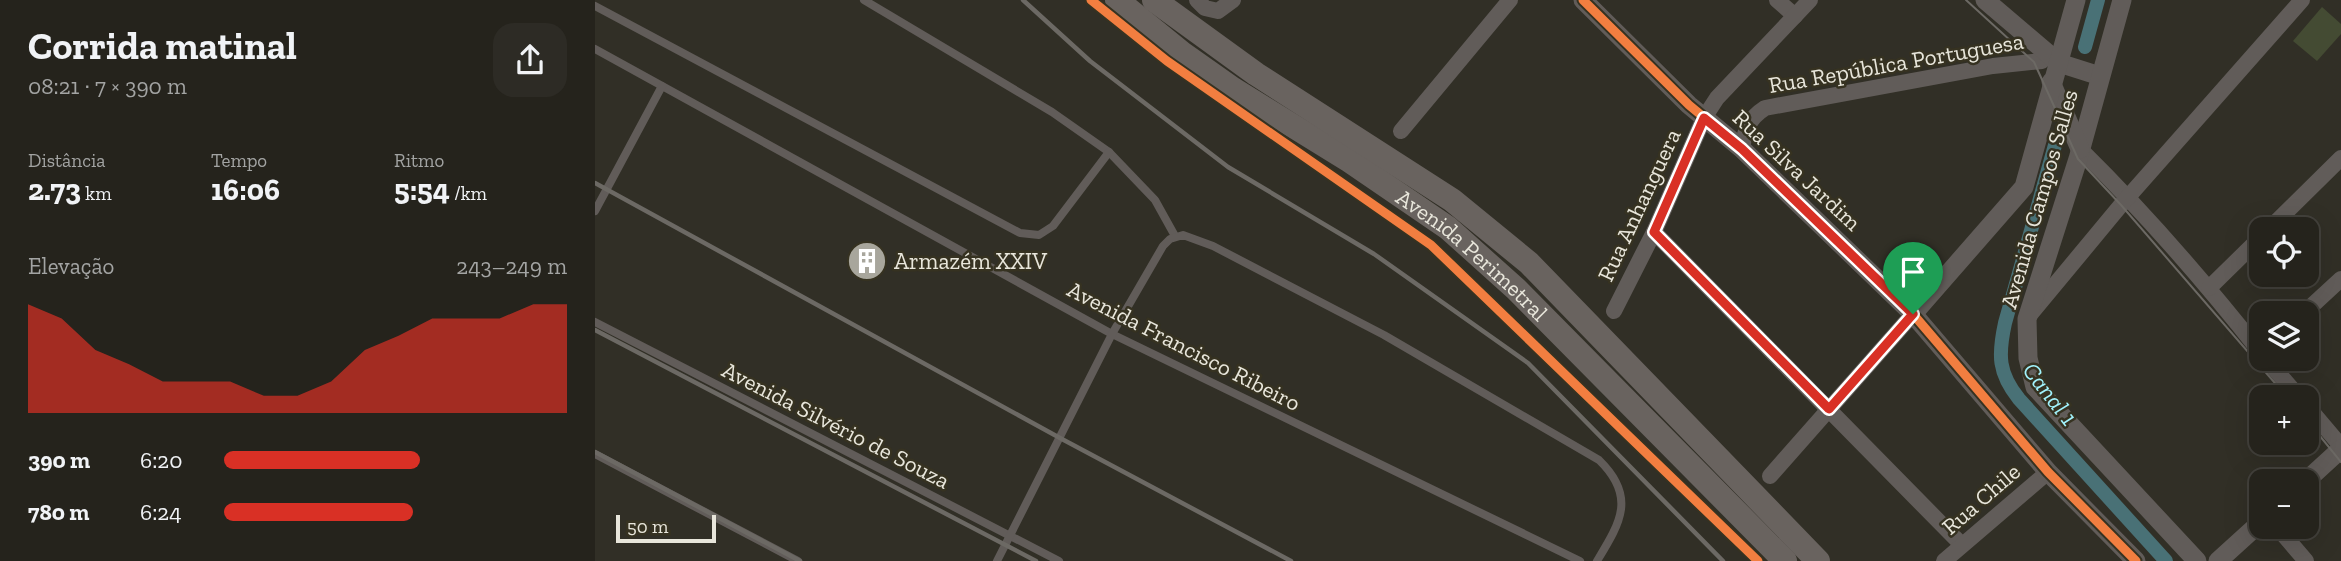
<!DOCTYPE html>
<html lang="pt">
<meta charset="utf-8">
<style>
body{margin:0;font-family:"Zilla Slab",serif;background:#2d2b25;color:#f1f3f6;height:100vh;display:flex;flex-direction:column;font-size:26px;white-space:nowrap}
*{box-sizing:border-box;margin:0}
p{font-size:23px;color:#a3a4a3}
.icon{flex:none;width:38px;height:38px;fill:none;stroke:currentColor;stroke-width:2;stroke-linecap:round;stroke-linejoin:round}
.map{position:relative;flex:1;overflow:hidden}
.drawer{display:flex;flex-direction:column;background:#25231c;width:595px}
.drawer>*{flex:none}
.fabs{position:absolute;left:1654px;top:217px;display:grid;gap:14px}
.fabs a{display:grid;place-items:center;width:70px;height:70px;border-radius:14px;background:#25231c;box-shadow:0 7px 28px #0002,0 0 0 2px #42403b;font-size:35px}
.scale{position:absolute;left:21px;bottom:18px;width:100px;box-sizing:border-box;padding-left:7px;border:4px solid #e8e6db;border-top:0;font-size:19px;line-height:24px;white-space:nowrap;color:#e8e6db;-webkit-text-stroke:5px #363221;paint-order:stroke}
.pin{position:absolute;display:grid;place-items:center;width:60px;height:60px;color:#fff;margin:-72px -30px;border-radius:50% 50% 50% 0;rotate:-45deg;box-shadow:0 0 7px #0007}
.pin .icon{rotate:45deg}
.round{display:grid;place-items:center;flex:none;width:74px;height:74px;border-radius:21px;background:#2d2b25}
.overview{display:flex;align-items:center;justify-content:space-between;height:119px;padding:0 28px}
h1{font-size:38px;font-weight:700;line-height:52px}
.metrics{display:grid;grid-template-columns:repeat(3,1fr);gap:10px;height:119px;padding:7px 28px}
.metrics div{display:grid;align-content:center}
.metrics b{font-size:30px;font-weight:700}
.metrics small{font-size:19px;font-weight:400}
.metrics p{font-size:19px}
.chart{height:196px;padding:14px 28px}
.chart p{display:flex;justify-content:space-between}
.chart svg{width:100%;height:126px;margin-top:7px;fill:#d93025;opacity:.7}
ul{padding:0 28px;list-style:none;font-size:23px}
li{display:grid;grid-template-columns:112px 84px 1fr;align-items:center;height:52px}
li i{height:18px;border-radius:9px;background:#d93025}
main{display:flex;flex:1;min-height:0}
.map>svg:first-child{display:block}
.green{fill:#444b33}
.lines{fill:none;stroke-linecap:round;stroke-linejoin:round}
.canal{stroke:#497176;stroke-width:14}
.service{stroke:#615c59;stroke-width:8}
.minor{stroke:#615c59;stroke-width:16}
.tertiary{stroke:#615c59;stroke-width:19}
.primary{stroke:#69635f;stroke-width:24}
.tram{stroke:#6c6964;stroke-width:2}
.rail{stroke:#6c6964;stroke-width:4.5}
.cycleway-casing{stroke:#363221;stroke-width:13}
.cycleway{stroke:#f27e40;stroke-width:9}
.route-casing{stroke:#fff;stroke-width:14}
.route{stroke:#d93025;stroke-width:9}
.labels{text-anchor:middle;stroke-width:5;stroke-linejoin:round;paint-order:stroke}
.street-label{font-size:23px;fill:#e8e6db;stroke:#363221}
.poi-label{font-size:23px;fill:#e8e6db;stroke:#363221;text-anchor:start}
.water-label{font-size:24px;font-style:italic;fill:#a2f3fd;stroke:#363221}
</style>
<main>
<section class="drawer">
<div class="overview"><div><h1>Corrida matinal</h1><p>08:21 · 7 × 390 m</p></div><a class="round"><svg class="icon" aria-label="share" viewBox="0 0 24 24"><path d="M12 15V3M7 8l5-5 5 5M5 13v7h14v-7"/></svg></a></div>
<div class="metrics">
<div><p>Distância</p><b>2.73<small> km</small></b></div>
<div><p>Tempo</p><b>16:06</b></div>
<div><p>Ritmo</p><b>5:54<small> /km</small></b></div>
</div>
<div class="chart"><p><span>Elevação</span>243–249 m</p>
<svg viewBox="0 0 160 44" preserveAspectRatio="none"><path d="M0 44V6L10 11L20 22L30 27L40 33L50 33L60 33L70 38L80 38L90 33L100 22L110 17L120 11L130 11L140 11L150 6L160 6V44z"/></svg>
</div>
<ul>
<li><b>390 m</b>6:20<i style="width:57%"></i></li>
<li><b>780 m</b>6:24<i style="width:55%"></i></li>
</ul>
</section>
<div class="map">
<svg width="1746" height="561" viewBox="0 0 1746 561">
<rect width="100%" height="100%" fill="#312f26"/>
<!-- green -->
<polygon class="green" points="1727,7 1746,24 1746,34 1722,61 1698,41"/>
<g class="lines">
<!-- canal -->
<g class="canal">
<polyline points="1490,47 1503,0"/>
<path d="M1462,138L1410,323C1403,355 1403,373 1424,399L1571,561"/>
</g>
<!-- service -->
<g class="service">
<polyline points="269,0 457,112 514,152 560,200 580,236"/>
<polyline points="0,6 425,233 444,235 458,226 514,152"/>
<polyline points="0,49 517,334 985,561"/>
<polyline points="0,211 67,86"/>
<polyline points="0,322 464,561"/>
<polyline points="0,454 203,561"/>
<path d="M402,561L517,334L568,246L575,239L588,235L618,246L789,335L1004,460C1042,497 1025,523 1002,561"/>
</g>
<!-- minor -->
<g class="minor">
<polyline points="602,0 610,8 623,11 638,0"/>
<polyline points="1182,0 1200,16"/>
<polyline points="806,131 915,0"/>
<path d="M1147,149C1150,130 1153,119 1170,108L1398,66L1447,61"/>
<path d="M1485,149C1550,213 1609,281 1666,353"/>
<polyline points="1674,229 1746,158"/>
<polyline points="1059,232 1367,545"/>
<polyline points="1614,288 1666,237"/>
<polyline points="1019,311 1059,232 1109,118 1122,98 1215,0"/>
<polyline points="1709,313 1746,279"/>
<polyline points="1434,316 1526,205 1707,0"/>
<polyline points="1671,359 1704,397"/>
<polyline points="1712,406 1746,446"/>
<polyline points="1175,476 1318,314"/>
<polyline points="1682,527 1711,561"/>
<polyline points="1349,561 1453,472"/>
</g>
<!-- tertiary -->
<g class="tertiary">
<polyline points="988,0 1094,105 1147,149 1318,314 1453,472 1541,561"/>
<polyline points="1390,0 1464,63 1505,76"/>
<polyline points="1527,0 1483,159 1432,319 1433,358 1440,387 1602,561"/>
<polyline points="1456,82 1485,149"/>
<polyline points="1318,314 1429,187 1481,0"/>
<polyline points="1711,481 1746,449"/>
<polyline points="1623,561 1666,522"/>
</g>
<!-- primary -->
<g class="primary">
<path id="s1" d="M522,0L587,53L638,89L755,161L853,228L921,289L1190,561"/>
<polyline points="559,0 661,74 857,200 934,263 1223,561"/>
</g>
<!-- tram -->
<g class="tram">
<polyline points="1371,0 1439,62 1483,159 1526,205 1692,397"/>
<polyline points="1712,420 1746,462"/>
</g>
<!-- rail -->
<g class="rail">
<polyline points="428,0 495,61 633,167 779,254 933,363 1128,561"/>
<polyline points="0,183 465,438 696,561"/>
<polyline points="0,330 441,561"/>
<polyline points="0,452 205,561"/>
</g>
<!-- cycleway casing -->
<g class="cycleway-casing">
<g id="cycleway">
<polyline points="496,0 572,61 836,245 1163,561"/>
<polyline points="988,0 1094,105 1147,149 1318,314 1453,472 1541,561"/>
</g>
</g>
<!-- cycleway -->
<use href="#cycleway" class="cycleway"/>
</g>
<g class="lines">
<!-- route casing -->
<g class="route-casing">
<polygon id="route" points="1109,118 1147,149 1318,314 1234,409 1059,232"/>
</g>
<!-- route -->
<use href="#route" class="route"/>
</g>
<!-- icons -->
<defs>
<g id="building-disc" transform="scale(2.0125)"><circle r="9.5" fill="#a8a69c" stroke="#363221"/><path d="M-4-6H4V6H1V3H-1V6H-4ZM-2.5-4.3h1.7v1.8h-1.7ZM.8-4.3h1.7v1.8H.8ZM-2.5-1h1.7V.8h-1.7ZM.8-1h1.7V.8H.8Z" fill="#fff"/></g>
</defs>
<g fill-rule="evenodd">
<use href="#building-disc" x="272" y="261"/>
</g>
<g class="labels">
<!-- street labels -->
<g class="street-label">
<text transform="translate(1301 63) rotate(-10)" y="8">Rua República Portuguesa</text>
<text transform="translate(1202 170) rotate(43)" y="8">Rua Silva Jardim</text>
<text transform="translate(1444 199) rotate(-74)" y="8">Avenida Campos Salles</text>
<text transform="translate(1044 205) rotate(-65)" y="8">Rua Anhanguera</text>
<text dy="8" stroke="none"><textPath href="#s1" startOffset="438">Avenida Perimetral</textPath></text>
<text transform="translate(589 346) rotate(27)" y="8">Avenida Francisco Ribeiro</text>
<text transform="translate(241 425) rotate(27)" y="8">Avenida Silvério de Souza</text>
<text transform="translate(1386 499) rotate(-41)" y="8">Rua Chile</text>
</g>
<!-- poi labels -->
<g class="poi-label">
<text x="299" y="269">Armazém XXIV</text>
</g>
<!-- water labels -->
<g class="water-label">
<text transform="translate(1455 394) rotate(52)" y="8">Canal 1</text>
</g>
</g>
</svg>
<div class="fabs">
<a><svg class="icon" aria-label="locate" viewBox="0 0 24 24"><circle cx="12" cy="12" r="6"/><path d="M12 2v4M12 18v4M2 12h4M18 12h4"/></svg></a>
<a><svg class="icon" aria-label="layers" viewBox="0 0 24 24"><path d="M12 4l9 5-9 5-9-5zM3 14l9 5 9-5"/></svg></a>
<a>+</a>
<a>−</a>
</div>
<div class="scale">50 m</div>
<div class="pin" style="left:1318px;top:314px;background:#1e9e55"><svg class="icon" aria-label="arrive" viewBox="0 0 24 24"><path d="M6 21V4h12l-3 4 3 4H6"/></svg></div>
</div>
</main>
